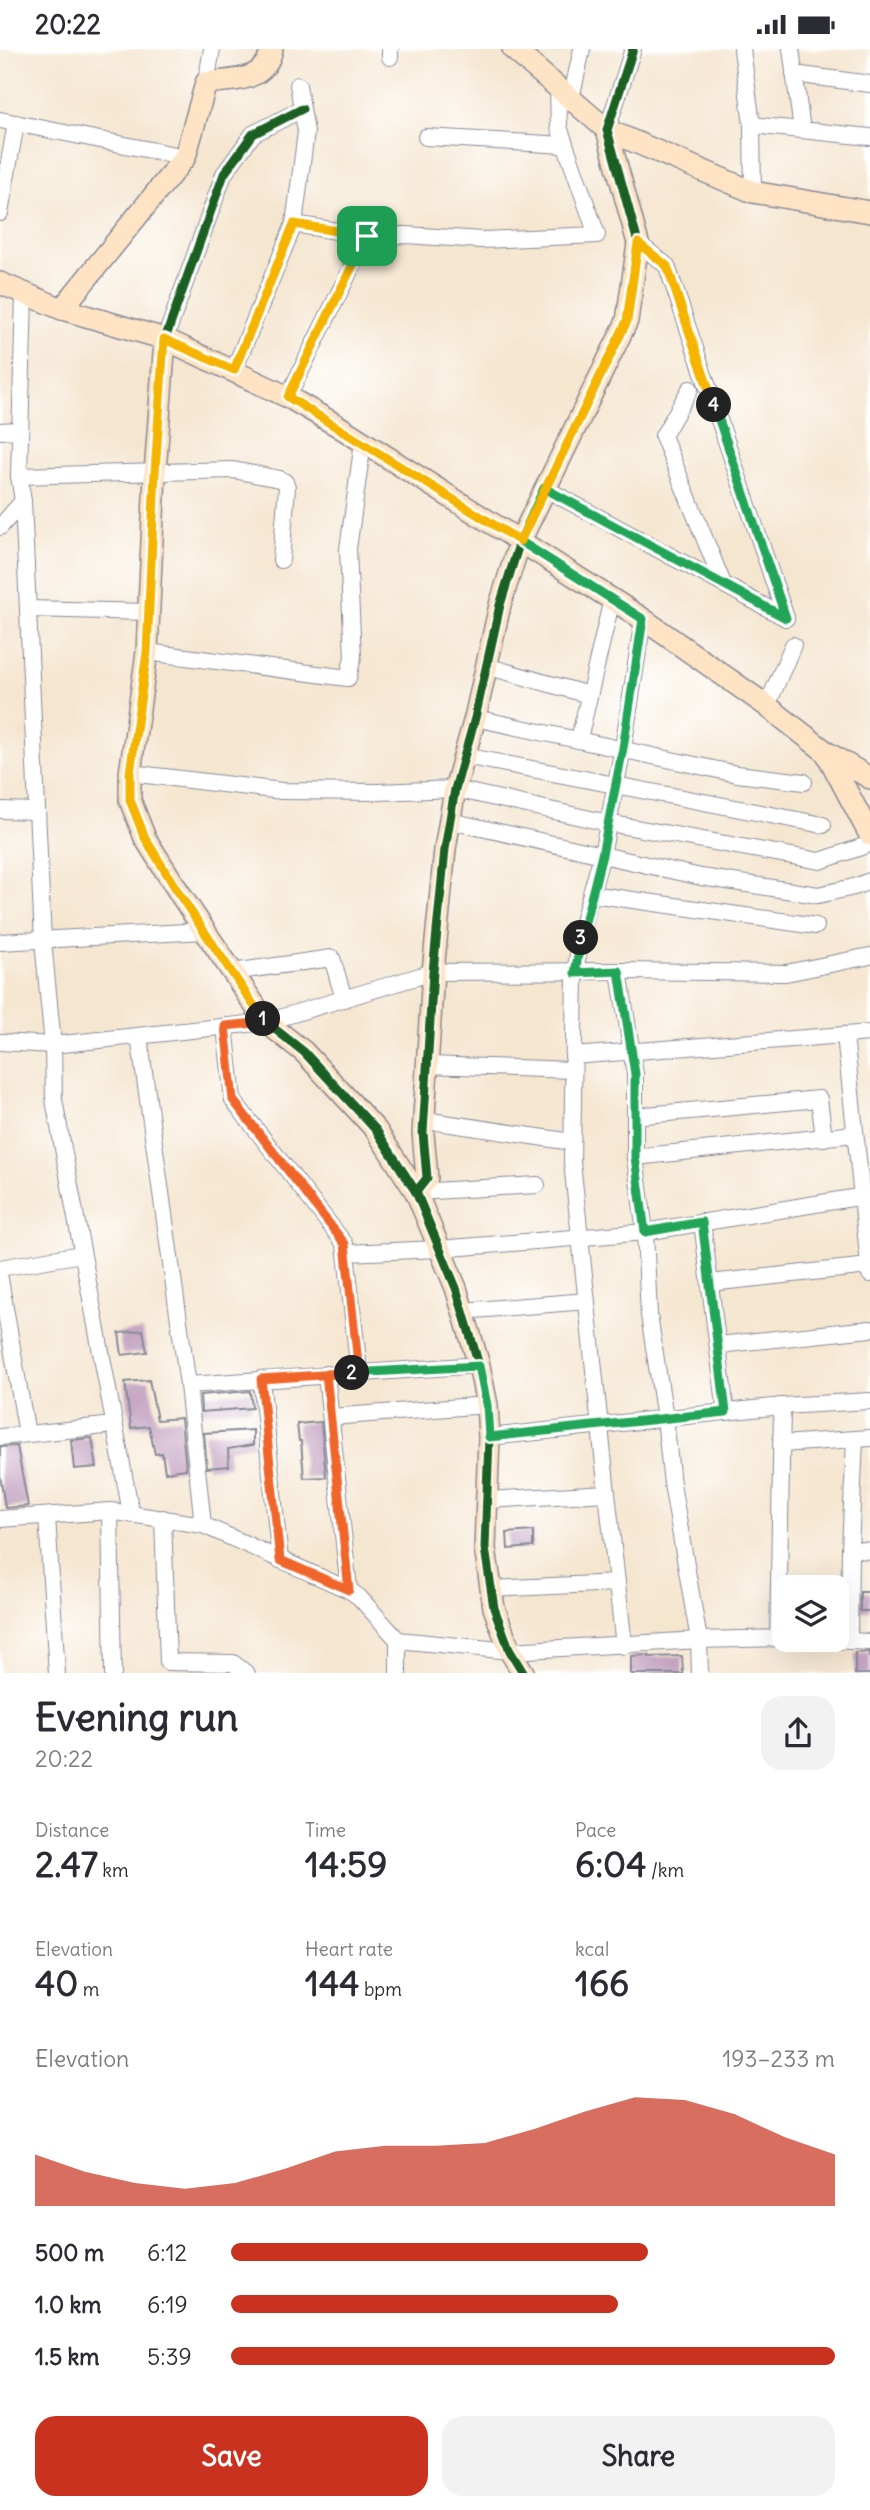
<!DOCTYPE html>
<meta charset="utf-8">
<style>
body{margin:0;font-family:Delius,sans-serif;background:#f2f2f3;color:#2b2b33;height:100vh;display:flex;flex-direction:column;font-size:26px;white-space:nowrap}
*{box-sizing:border-box;margin:0}
p{font-size:23px;color:#7c7c81}
.icon{flex:none;width:38px;height:38px;fill:none;stroke:currentColor;stroke-width:2;stroke-linecap:round;stroke-linejoin:round}
.map{position:relative;height:1624px;overflow:hidden}
.side{display:flex;flex-direction:column;background:#fff;flex:1}
.side>*{flex:none}
.tools{position:absolute;left:772px;top:1526px;display:grid;gap:14px}
.tools a{display:grid;place-items:center;width:77px;height:77px;border-radius:14px;background:#fff;box-shadow:0 7px 28px #0002;font-size:35px}
.pin{position:absolute;display:grid;place-items:center;width:60px;height:60px;color:#fff;margin:-30px;border-radius:14px;box-shadow:0 4px 10px #0006}
.km{position:absolute;width:35px;height:35px;margin:-18px;border-radius:50%;background:#222;color:#fff;font-size:19px;line-height:35px;text-align:center}
.round{display:grid;place-items:center;flex:none;width:74px;height:74px;border-radius:21px;background:#f2f2f3}
.head{display:flex;align-items:center;justify-content:space-between;height:119px;padding:0 35px}
h1{font-size:38px;font-weight:700;line-height:52px}
.figures{display:grid;grid-template-columns:repeat(3,1fr);gap:10px;height:119px;padding:7px 35px}
.figures div{display:grid;align-content:center}
.figures b{font-size:35px;font-weight:700}
.figures small{font-size:19px;font-weight:400}
.figures p{font-size:19px}
.chart{height:196px;padding:14px 35px}
.chart p{display:flex;justify-content:space-between}
.chart svg{width:100%;height:126px;margin-top:7px;fill:#c8321e;opacity:.7}
.button{display:flex;gap:14px;margin-top:auto;padding:14px 35px}
.button a{flex:1;height:80px;border-radius:21px;background:#c8321e;color:#fff;font-size:28px;font-weight:700;line-height:80px;text-align:center}
.button a+a{background:#f2f2f3;color:#2b2b33}
ul{padding:0 35px;list-style:none;font-size:23px}
li{display:grid;grid-template-columns:112px 84px 1fr;align-items:center;height:52px}
li i{height:18px;border-radius:9px;background:#c8321e}
.status{display:flex;justify-content:space-between;align-items:center;height:49px;padding:0 35px;background:#fff;direction:ltr}
.status svg{height:19px;fill:currentColor}
.map>svg:first-child{display:block}
.building{fill:#bd98ba}
.lines{fill:none;stroke-linecap:round;stroke-linejoin:round}
.street-casing{stroke:#888a97;stroke-width:18}
.secondary-casing{stroke:#888a97;stroke-width:24}
.street{stroke:#fff;stroke-width:16}
.secondary{stroke:#fee4c5;stroke-width:21}
.cycleway-casing{stroke:#fff;stroke-width:13}
.cycleway{stroke:#1b5e20;stroke-width:9}
.split-1-casing{stroke:#fff;stroke-width:14}
.split-2-casing{stroke:#fff;stroke-width:14}
.split-3-casing{stroke:#fff;stroke-width:14}
.split-4-casing{stroke:#fff;stroke-width:14}
.split-5-casing{stroke:#fff;stroke-width:14}
.split-1{stroke:#f5b400;stroke-width:9}
.split-2{stroke:#f0652b;stroke-width:9}
.split-3{stroke:#22a559;stroke-width:9}
.split-4{stroke:#22a559;stroke-width:9}
.split-5{stroke:#f5b400;stroke-width:9}
</style>
<div class="status"><b>20:22</b><svg viewBox="0 0 49 12"><path d="M0 12V9h3v3zM5 12V6h3v6zM10 12V3h3v9zM15 12V0h3v12zM26 1h20v11H26zM47 4h2v5h-2z"/></svg></div>
<div class="map">
<svg width="870" height="1625" viewBox="0 0 870 1625">
<rect width="100%" height="100%" fill="#fff"/>
<filter id="ink" filterUnits="userSpaceOnUse"><feTurbulence type="fractalNoise" baseFrequency=".0143" numOctaves="2"/><feDisplacementMap in="SourceGraphic" scale="14" xChannelSelector="R" yChannelSelector="G"/><feConvolveMatrix kernelMatrix="1 2 1 2 8 2 1 2 1" color-interpolation-filters="sRGB"/></filter>
<filter id="wash" filterUnits="userSpaceOnUse"><feTurbulence type="fractalNoise" baseFrequency=".00686" numOctaves="4" result="noise"/><feDisplacementMap in="SourceGraphic" scale="28" xChannelSelector="R" yChannelSelector="G"/><feGaussianBlur stdDeviation="1.57" result="paint"/><feColorMatrix in="noise" values="0 0 0 0 0 0 0 0 0 0 0 0 0 0 0 0 0 1.4 0 .05"/><feComposite in="paint" operator="in"/></filter>
<g filter="url(#wash)">
<rect width="100%" height="100%" fill="#f5e6d0"/>
<g id="blocks">
<!-- building -->
<g class="building">
<polygon points="143,1281 147,1303 122,1306 119,1284"/>
<polygon points="149,1331 157,1371 181,1369 186,1420 165,1423 162,1404 155,1405 149,1377 131,1379 125,1333"/>
<polygon points="250,1342 252,1359 201,1363 200,1346"/>
<polygon points="321,1373 326,1428 304,1429 301,1392 299,1392 297,1375"/>
<polygon points="253,1381 253,1396 228,1400 229,1417 207,1419 204,1384"/>
<polygon points="92,1389 97,1418 74,1420 71,1391"/>
<polygon points="17,1397 28,1457 5,1459 0,1426 0,1398"/>
<polygon points="533,1482 533,1498 508,1500 507,1484"/>
<rect x="860" y="1543" width="10" height="19"/>
<polygon points="870,1603 870,1625 855,1625 855,1604"/>
<polygon points="649,1606 649,1608 682,1607 683,1625 631,1625 631,1607"/>
</g>
</g>
</g>
<g filter="url(#ink)">
<use href="#blocks" fill-opacity="0" stroke="#888a97" stroke-width="2"/>
<g class="lines">
<!-- street casing -->
<g class="street-casing">
<g id="street">
<polyline points="742,0 752,76 753,143"/>
<polyline points="791,0 802,81"/>
<polyline points="390,8 390,0"/>
<polyline points="794,25 870,35"/>
<polyline points="206,34 212,0"/>
<polyline points="571,50 582,0"/>
<polyline points="0,71 185,108"/>
<polyline points="752,76 870,88"/>
<polyline points="607,81 633,0"/>
<polyline points="426,88 565,96"/>
<polyline points="0,164 16,74"/>
<polyline points="294,175 306,83 298,36"/>
<polyline points="638,194 667,217 786,569"/>
<polyline points="24,246 19,427 23,452 43,892 53,996 54,1051 131,1464"/>
<polyline points="165,290 224,125 253,85 302,60"/>
<polyline points="234,321 294,175 367,187 406,186 482,191 597,186 559,78 558,39"/>
<polyline points="690,340 663,387 723,535"/>
<polyline points="288,348 367,187"/>
<polyline points="0,382 19,381"/>
<polyline points="19,427 233,421 280,430 285,433 287,438 281,511"/>
<polyline points="544,439 786,569"/>
<polyline points="0,478 23,452"/>
<polyline points="28,560 149,563"/>
<polyline points="147,603 348,629 353,608 348,500 363,393"/>
<polyline points="486,617 589,646"/>
<polyline points="767,657 793,596"/>
<polyline points="475,669 737,725 804,733"/>
<polyline points="579,690 612,550"/>
<polyline points="464,707 823,776"/>
<polyline points="130,724 282,742 377,743 455,740 608,774 820,812 870,795"/>
<polyline points="0,761 37,762"/>
<polyline points="450,772 701,828 818,846 854,838 870,832"/>
<polyline points="591,845 816,877"/>
<polyline points="0,893 205,882"/>
<polyline points="619,922 635,1025 635,1108 645,1183 649,1266 665,1369 672,1435 699,1591 700,1625"/>
<polyline points="232,923 332,909 344,950"/>
<polyline points="225,977 233,1051 345,1195 359,1323"/>
<polyline points="845,986 870,1225"/>
<polyline points="139,987 188,1336 203,1476"/>
<polyline points="0,993 53,996 266,973 433,923 619,922 786,924 870,907"/>
<polyline points="573,1007 870,984"/>
<polyline points="427,1016 573,1021"/>
<polyline points="635,1067 819,1050 824,1089"/>
<polyline points="424,1071 572,1093"/>
<polyline points="635,1108 855,1085"/>
<polyline points="416,1143 537,1136"/>
<polyline points="702,1173 726,1363"/>
<polyline points="346,1204 439,1200 645,1183 870,1146"/>
<polyline points="0,1219 82,1205"/>
<polyline points="0,1230 27,1385"/>
<polyline points="710,1234 869,1217"/>
<polyline points="462,1262 587,1252"/>
<polyline points="718,1296 870,1280"/>
<polyline points="326,1325 349,1541"/>
<polyline points="261,1330 280,1511"/>
<polyline points="188,1336 479,1316"/>
<polyline points="331,1368 487,1356"/>
<polyline points="0,1388 114,1376"/>
<polyline points="489,1388 782,1357 870,1352"/>
<polyline points="781,1395 870,1389"/>
<polyline points="607,1444 572,1113 575,924 584,869 602,806 623,699 643,570"/>
<polyline points="487,1451 607,1444 624,1597"/>
<polyline points="110,1462 113,1625"/>
<polyline points="47,1467 57,1625"/>
<polyline points="163,1469 168,1613 233,1614 247,1625"/>
<polyline points="0,1470 110,1462 203,1476 349,1541 359,1548 398,1591 510,1602 699,1591 784,1589"/>
<polyline points="850,1500 870,1502"/>
<polyline points="491,1540 617,1534"/>
<polyline points="778,1589 782,1357"/>
<polyline points="832,1591 870,1593"/>
<polyline points="849,1591 850,1500 855,1390"/>
<polyline points="398,1625 398,1591"/>
</g>
</g>
<!-- secondary casing -->
<g class="secondary-casing">
<g id="secondary">
<polyline points="513,0 607,81 753,143 870,163"/>
<polyline points="0,234 62,260 165,290 288,348 338,377 643,570 767,657 826,703 870,729"/>
<path d="M62,260L185,108L206,34C234,30 265,34 272,0"/>
<polyline points="165,290 155,424 147,603 130,724 130,751 145,789 182,848 266,973 304,1003 376,1081 416,1143 456,1239 479,1316 487,1356 489,1388 485,1499 494,1559 510,1602 524,1625"/>
<polyline points="827,705 870,786"/>
<polyline points="416,1143 427,1129 423,1084 433,923 445,800 455,740 475,669 500,556 520,492 627,272 638,194 607,81"/>
</g>
</g>
<!-- street -->
<use href="#street" class="street"/>
<!-- secondary -->
<use href="#secondary" class="secondary"/>
<!-- cycleway casing -->
<g class="cycleway-casing">
<g id="cycleway">
<polyline points="302,60 253,85 224,125 165,290 155,424 147,603 130,724 130,751 145,789 182,848 266,973 304,1003 376,1081 416,1143 456,1239 479,1316 487,1356 489,1388 485,1499 494,1559 510,1602 524,1625"/>
<polyline points="416,1143 427,1129 423,1084 433,923 445,800 455,740 475,669 500,556 520,492 627,272 638,194 607,81 633,0"/>
</g>
</g>
<!-- cycleway -->
<use href="#cycleway" class="cycleway"/>
</g>
</g>
<g class="lines" filter="url(#ink)">
<!-- split-1 casing -->
<g class="split-1-casing">
<polyline id="split-1" points="263,970 181,848 145,789 130,751 130,724 147,603 155,424 164,290 234,321 294,175 367,187"/>
</g>
<!-- split-2 casing -->
<g class="split-2-casing">
<polyline id="split-2" points="263,970 266,973 225,977 233,1051 345,1195 359,1323 326,1325 349,1541 280,1511 261,1330 352,1324"/>
</g>
<!-- split-3 casing -->
<g class="split-3-casing">
<polyline id="split-3" points="352,1324 479,1317 487,1356 489,1388 726,1363 702,1173 645,1183 635,1108 635,1025 619,922 575,924 581,889"/>
</g>
<!-- split-4 casing -->
<g class="split-4-casing">
<polyline id="split-4" points="581,889 602,806 623,699 643,570 520,492 544,439 786,569 714,356"/>
</g>
<!-- split-5 casing -->
<g class="split-5-casing">
<polyline id="split-5" points="367,187 288,348 520,492 627,272 638,194 667,217 714,356"/>
</g>
<!-- split-1 -->
<use href="#split-1" class="split-1"/>
<!-- split-2 -->
<use href="#split-2" class="split-2"/>
<!-- split-3 -->
<use href="#split-3" class="split-3"/>
<!-- split-4 -->
<use href="#split-4" class="split-4"/>
<!-- split-5 -->
<use href="#split-5" class="split-5"/>
</g>
</svg>
<div class="tools">
<a><svg class="icon" aria-label="layers" viewBox="0 0 24 24"><path d="M12 4l9 5-9 5-9-5zM3 14l9 5 9-5"/></svg></a>
</div>
<div class="pin" style="left:367px;top:187px;background:#1e9e55"><svg class="icon" aria-label="arrive" viewBox="0 0 24 24"><path d="M6 21V4h12l-3 4 3 4H6"/></svg></div>
<b class="km" style="left:263px;top:970px">1</b>
<b class="km" style="left:352px;top:1324px">2</b>
<b class="km" style="left:581px;top:889px">3</b>
<b class="km" style="left:714px;top:356px">4</b>
</div>
<section class="side">
<div class="head"><div><h1>Evening run</h1><p>20:22</p></div><a class="round"><svg class="icon" aria-label="share" viewBox="0 0 24 24"><path d="M12 15V3M7 8l5-5 5 5M5 13v7h14v-7"/></svg></a></div>
<div class="figures">
<div><p>Distance</p><b>2.47<small> km</small></b></div>
<div><p>Time</p><b>14:59</b></div>
<div><p>Pace</p><b>6:04<small> /km</small></b></div>
</div>
<div class="figures">
<div><p>Elevation</p><b>40<small> m</small></b></div>
<div><p>Heart rate</p><b>144<small> bpm</small></b></div>
<div><p>kcal</p><b>166</b></div>
</div>
<div class="chart"><p><span>Elevation</span>193–233 m</p>
<svg viewBox="0 0 160 44" preserveAspectRatio="none"><path d="M0 44V26L10 32L20 36L30 38L40 36L50 31L60 25L70 23L80 23L90 22L100 17L110 11L120 6L130 7L140 12L150 20L160 26V44z"/></svg>
</div>
<ul>
<li><b>500 m</b>6:12<i style="width:69%"></i></li>
<li><b>1.0 km</b>6:19<i style="width:64%"></i></li>
<li><b>1.5 km</b>5:39<i style="width:100%"></i></li>
</ul>
<div class="button"><a>Save</a><a>Share</a></div>
</section>
